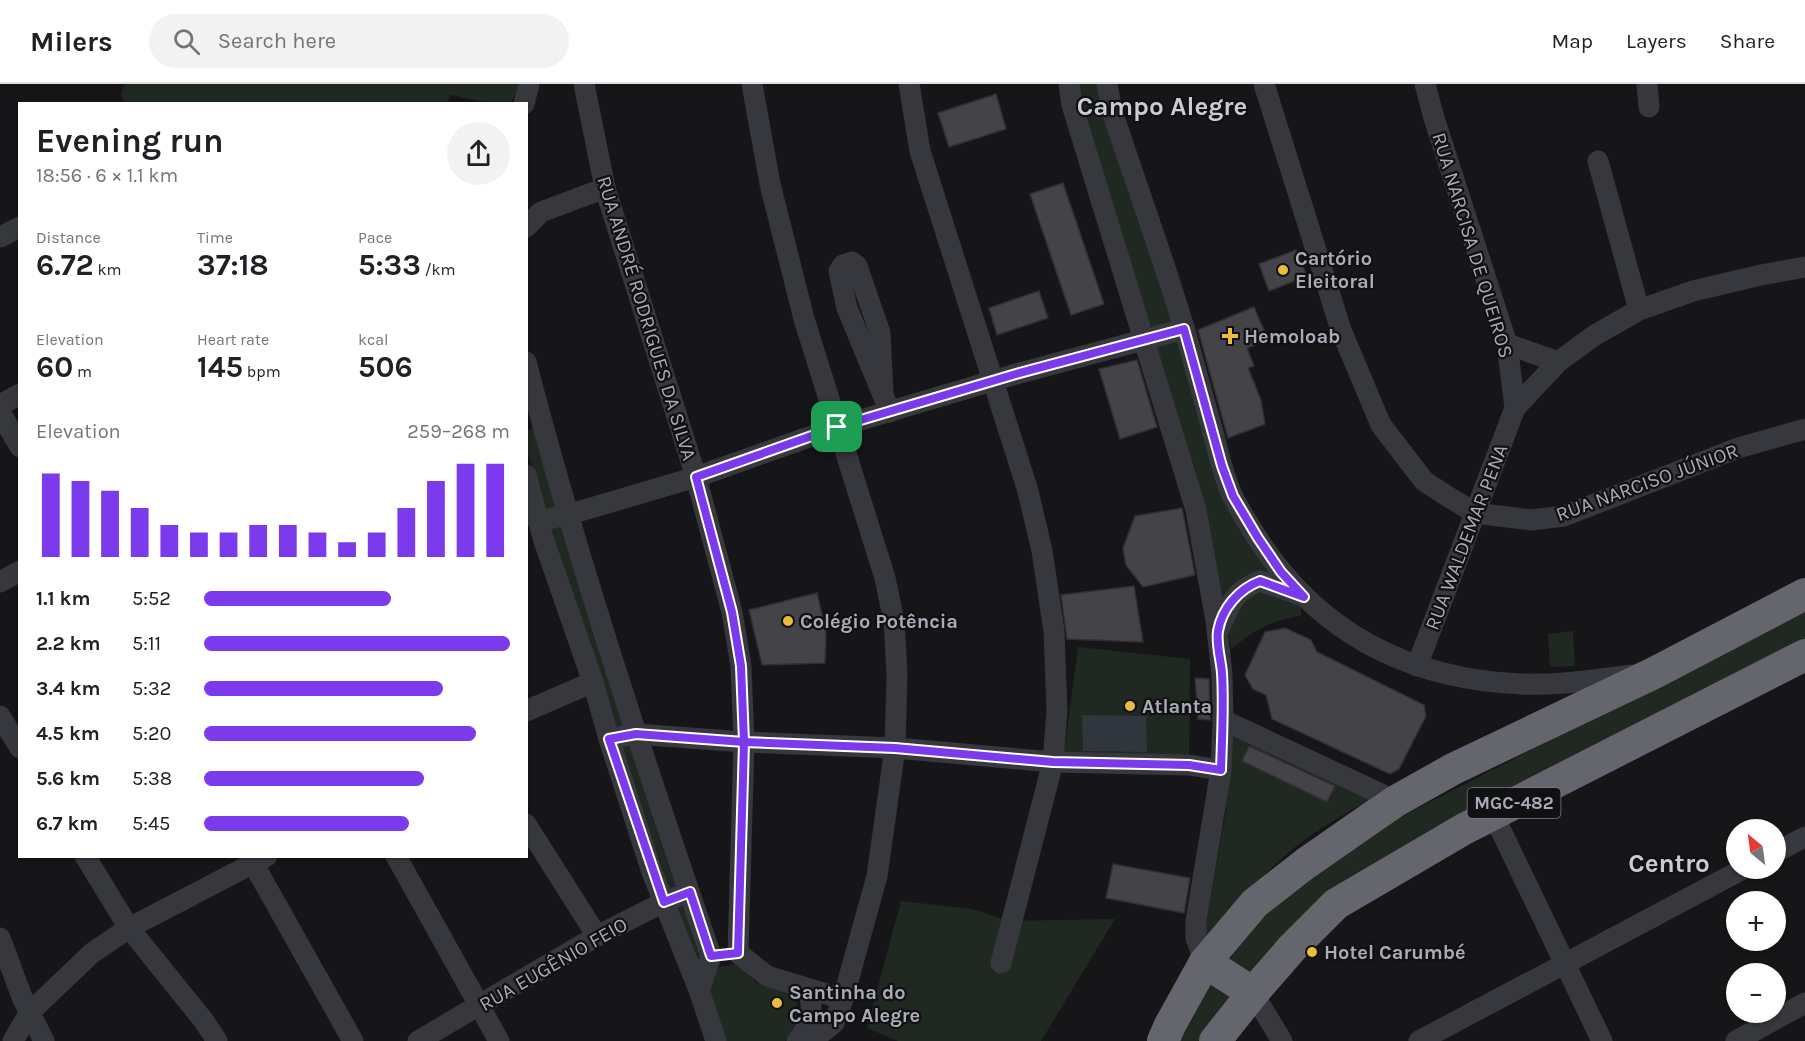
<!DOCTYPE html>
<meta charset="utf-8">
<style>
body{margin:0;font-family:Karla,sans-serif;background:#f2f2f2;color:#202124;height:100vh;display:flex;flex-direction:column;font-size:22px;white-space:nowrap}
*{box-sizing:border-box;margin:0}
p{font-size:20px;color:#757577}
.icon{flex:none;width:33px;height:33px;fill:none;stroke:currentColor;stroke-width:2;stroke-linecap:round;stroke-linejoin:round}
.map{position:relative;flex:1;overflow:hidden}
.drawer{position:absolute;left:18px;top:18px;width:510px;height:756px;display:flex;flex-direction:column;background:#fff;border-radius:0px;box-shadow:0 2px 4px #0004}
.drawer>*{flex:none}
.needle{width:39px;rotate:331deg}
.controls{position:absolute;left:1726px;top:735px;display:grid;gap:12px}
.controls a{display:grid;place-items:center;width:60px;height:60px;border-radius:50%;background:#fff;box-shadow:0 2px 4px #0004;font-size:30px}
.pin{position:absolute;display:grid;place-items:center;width:51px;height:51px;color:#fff;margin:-26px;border-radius:12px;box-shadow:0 3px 9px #0006}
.round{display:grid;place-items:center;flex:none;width:63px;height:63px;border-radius:32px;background:#f2f2f2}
.head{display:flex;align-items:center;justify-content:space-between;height:102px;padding:0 18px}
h1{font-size:33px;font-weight:700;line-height:45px}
.figures{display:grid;grid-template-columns:repeat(3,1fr);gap:9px;height:102px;padding:6px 18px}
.figures div{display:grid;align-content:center}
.figures b{font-size:30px;font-weight:700}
.figures small{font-size:16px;font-weight:400}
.figures p{font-size:16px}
.chart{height:168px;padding:12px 18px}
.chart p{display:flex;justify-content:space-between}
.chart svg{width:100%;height:108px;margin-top:6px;stroke:#7c3aed;stroke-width:6}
ul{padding:0 18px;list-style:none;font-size:20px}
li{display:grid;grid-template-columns:96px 72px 1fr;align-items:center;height:45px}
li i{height:15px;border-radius:8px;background:#7c3aed}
header{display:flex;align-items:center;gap:36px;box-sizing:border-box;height:84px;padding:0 30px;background:#fff;border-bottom:2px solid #e0e0e0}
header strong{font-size:28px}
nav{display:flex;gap:33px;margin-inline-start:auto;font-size:21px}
.search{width:420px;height:54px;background:#f2f2f2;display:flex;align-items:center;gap:15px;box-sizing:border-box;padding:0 21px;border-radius:33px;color:#757577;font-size:22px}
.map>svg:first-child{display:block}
.green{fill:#202822}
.water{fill:#2f363d}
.building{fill:#434348;stroke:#313034;stroke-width:1.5}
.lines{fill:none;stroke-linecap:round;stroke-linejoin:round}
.minor{stroke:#37383d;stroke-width:21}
.highway{stroke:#64656d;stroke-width:32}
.route-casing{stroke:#fff;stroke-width:12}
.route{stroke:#7c3aed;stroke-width:8}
.poi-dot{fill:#e8bc3e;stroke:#111113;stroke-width:2}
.labels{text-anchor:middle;stroke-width:4.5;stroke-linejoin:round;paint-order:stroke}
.shield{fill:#111113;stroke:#7b7e86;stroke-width:1.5}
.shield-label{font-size:18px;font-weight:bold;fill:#a9acb7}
.street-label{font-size:20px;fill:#a9acb7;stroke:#111113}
.poi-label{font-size:20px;font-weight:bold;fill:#a9acb7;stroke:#111113;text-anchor:start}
.district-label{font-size:26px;font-weight:bold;fill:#cacbd3;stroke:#111113}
</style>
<header>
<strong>Milers</strong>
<div class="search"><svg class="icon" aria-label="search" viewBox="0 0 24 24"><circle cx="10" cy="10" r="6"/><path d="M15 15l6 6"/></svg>Search here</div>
<nav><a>Map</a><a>Layers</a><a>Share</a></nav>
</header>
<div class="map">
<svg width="1805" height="957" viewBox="0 0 1805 957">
<rect width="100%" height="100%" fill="#161618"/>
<!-- green -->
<g class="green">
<polygon points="125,0 519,0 511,20 489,19 451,11 446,20 126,20 121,10"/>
<polygon points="1076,0 1100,0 1176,241 1145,251"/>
<polygon points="1182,249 1220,384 1288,501 1250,490 1217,537 1150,260"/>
<polygon points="539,337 560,424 545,431 527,366 526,349"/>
<polygon points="561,433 631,647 615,651 547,439"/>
<path d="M1262,499L1301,522V532C1270,536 1255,546 1231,565L1227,538Z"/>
<polygon points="1805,525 1805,561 1373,782 1252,889 1228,876 1260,837 1312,786 1360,754"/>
<polygon points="1573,547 1575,582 1550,583 1548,550"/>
<polygon points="1078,563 1190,575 1189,679 1064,669"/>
<path d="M1230,648L1379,711C1348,728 1316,745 1289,768C1256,796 1229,830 1202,864L1226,725Z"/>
<polygon points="633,654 684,806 672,813 619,657"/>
<polygon points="686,815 707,871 699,896 673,822"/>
<polygon points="901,817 972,825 1009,837 1115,835 1041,957 898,957 867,944"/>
<polygon points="739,880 756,899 797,910 796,939 785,957 723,957 707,906 718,883"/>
<polygon points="1211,890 1238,905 1198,957 1174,957"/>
</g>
<!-- water -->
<polygon class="water" points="1082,631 1146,632 1147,668 1083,667"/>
<!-- building -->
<g class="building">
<polygon points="996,10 1006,45 949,63 938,29"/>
<polygon points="1063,99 1104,220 1071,231 1030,110"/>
<polygon points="1296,166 1307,192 1269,207 1259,180"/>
<polygon points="1039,207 1048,234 997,251 989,224"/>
<polygon points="1254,223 1268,256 1247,264 1254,282 1248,284 1261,316 1265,340 1228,354 1198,246"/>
<polygon points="1137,276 1157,343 1120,355 1099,285"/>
<polygon points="1182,424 1195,491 1143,503 1126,481 1123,464 1135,432"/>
<polygon points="1134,502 1143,558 1067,555 1061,511"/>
<polygon points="817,509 826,548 825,579 762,581 749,526"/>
<polygon points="1285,544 1311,556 1317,568 1424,621 1426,632 1399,685 1390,690 1272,635 1266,611 1253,605 1245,591 1265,548"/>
<polygon points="1195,594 1209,595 1210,636 1198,635"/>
<polygon points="1249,662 1335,702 1327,718 1242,677"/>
<polygon points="1113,780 1190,794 1184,829 1106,814"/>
</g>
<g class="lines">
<!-- minor -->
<g class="minor">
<polyline points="584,0 605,104 696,393 732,528 741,582 744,658 738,869"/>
<polyline points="752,0 770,100 804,235 885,494 894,537 897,590 895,664 877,792 843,915 834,939 811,957"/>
<polyline points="909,0 920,67 1028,407 1042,467 1054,547 1057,627 1053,678 1001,879"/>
<polyline points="1069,0 1072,21 1196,426 1216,537 1222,590 1223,636 1221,686 1196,837 1196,854 1205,878"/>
<path d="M1107,0L1112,27C1136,100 1163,173 1185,247C1195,282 1204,317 1214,352C1219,372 1224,394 1233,413C1238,423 1245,434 1251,444C1312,545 1404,595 1521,600C1559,602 1597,595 1634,591"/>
<polyline points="1264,0 1341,246 1381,341 1424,397 1447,412 1475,429 1531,436 1564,432 1738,364 1805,345"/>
<polyline points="1425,0 1434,34 1507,260 1515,324"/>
<polyline points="1647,0 1649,23"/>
<polyline points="524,20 529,0"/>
<polyline points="1598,77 1639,226"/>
<polyline points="526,143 541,128 605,104"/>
<polyline points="0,153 20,143"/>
<polyline points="1507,260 1558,278"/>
<path d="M526,278C578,479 644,676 711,872L699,906L716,957"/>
<polyline points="883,309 880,249 857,182 852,178 843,181 839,187 847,224 890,328"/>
<polyline points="0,321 20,310"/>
<polyline points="0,328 20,363"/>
<polyline points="526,391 543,454 593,598 609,655 652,788 699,906"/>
<polyline points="538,437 567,431 696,393 837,343 1016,290 1184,245"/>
<polyline points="0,498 20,487"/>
<path d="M1218,548C1229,522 1233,507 1260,497L1298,510"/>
<polyline points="1417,582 1515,324 1558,278 1595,251 1639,226 1693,207 1761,191 1805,183"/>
<polyline points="526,627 593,598"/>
<polyline points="0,632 20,664"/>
<polyline points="1223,636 1396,717"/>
<polyline points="609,655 636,650 744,658 895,664 1053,678 1189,681 1221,686"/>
<polyline points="1493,730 1602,957"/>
<polyline points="526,740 597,852"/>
<polyline points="1776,768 1805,753"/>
<polyline points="85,772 129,844 204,937 217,957"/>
<polyline points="249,772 353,957"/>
<polyline points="396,772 499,957"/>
<polyline points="0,854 22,913 44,957"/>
<polyline points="738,869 767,892 843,915"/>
<polyline points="1253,909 1282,957"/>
<polyline points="13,957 29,929 92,869 129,844 267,772"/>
<polyline points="418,957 597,852 664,818 677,813"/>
<path d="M797,957C809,942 816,923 807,905"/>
<polyline points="1419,957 1745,784"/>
<polyline points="1736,957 1805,919"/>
</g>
<!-- highway -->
<g class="highway">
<polyline points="1205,878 1253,909"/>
<polyline points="1163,957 1170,941 1205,878 1255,819 1305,780 1371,734 1396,717 1453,685 1654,589 1805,510"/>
<polyline points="1215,957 1253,909 1292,864 1336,820 1464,745 1805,571"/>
</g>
</g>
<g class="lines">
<!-- route casing -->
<g class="route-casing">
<path id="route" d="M837,343L696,393L732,528L741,582L744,658L636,650L609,655L664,818L690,808L711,872L738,869L744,658L895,664L1053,678L1189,681L1221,686C1222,654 1224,621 1222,589C1221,576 1216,560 1218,547C1222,524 1239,505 1260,497L1304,513L1281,488L1258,454L1233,412L1222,382L1184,245L1016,290L837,343"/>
</g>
<!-- route -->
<use href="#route" class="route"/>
</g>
<!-- markers -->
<g class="poi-dot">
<circle cx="1283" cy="186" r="6"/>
<path d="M1227 243h6v6h6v6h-6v6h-6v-6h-6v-6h6z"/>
<circle cx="788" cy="537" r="6"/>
<circle cx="1130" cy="622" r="6"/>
<circle cx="1312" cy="868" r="6"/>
<circle cx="777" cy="919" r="6"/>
</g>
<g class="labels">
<!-- shield labels -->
<rect class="shield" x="1467.5" y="704" width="93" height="30" rx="4.5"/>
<g class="shield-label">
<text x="1514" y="725">MGC-482</text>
</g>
<!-- street labels -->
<g class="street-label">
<text transform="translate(1473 161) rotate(73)" y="7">RUA NARCISA DE QUEIROS</text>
<text transform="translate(647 234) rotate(73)" y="7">RUA ANDRÉ RODRIGUES DA SILVA</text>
<text transform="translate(1647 398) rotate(-20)" y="7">RUA NARCISO JÚNIOR</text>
<text transform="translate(1466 453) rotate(-69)" y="7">RUA WALDEMAR PENA</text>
<text transform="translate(553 880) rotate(-30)" y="7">RUA EUGÊNIO FEIO</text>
</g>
<!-- poi labels -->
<g class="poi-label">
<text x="1295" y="181">Cartório<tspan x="1295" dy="23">Eleitoral</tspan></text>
<text x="1244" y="259">Hemoloab</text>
<text x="800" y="544">Colégio Potência</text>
<text x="1142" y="629">Atlanta</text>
<text x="1324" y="875">Hotel Carumbé</text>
<text x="789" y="915">Santinha do<tspan x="789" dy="23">Campo Alegre</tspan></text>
</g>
<!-- district labels -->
<g class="district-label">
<text x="1162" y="31">Campo Alegre</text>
<text x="1669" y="788">Centro</text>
</g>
</g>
</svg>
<div class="controls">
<a><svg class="needle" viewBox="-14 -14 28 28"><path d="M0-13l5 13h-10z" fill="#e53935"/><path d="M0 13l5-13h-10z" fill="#757577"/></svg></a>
<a>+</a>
<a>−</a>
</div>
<div class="pin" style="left:837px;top:343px;background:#1e9e55"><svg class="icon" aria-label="arrive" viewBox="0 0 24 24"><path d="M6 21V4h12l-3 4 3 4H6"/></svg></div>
<section class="drawer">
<div class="head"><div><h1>Evening run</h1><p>18:56 · 6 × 1.1 km</p></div><a class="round"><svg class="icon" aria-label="share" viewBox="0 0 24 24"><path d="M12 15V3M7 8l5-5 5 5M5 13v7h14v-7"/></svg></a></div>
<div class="figures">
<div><p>Distance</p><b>6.72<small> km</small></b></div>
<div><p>Time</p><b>37:18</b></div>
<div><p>Pace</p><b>5:33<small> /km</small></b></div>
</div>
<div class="figures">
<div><p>Elevation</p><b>60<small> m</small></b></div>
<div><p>Heart rate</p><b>145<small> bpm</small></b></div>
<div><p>kcal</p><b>506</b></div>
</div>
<div class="chart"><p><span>Elevation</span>259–268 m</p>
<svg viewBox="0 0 160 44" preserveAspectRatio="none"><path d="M5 44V10M15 44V13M25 44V17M35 44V24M45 44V31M55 44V34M65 44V34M75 44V31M85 44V31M95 44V34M105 44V38M115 44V34M125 44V24M135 44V13M145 44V6M155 44V6"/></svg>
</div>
<ul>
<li><b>1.1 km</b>5:52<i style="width:61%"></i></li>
<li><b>2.2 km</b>5:11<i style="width:100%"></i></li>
<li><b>3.4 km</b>5:32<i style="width:78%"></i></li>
<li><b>4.5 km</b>5:20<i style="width:89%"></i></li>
<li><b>5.6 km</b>5:38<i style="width:72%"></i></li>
<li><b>6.7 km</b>5:45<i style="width:67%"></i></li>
</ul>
</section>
</div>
